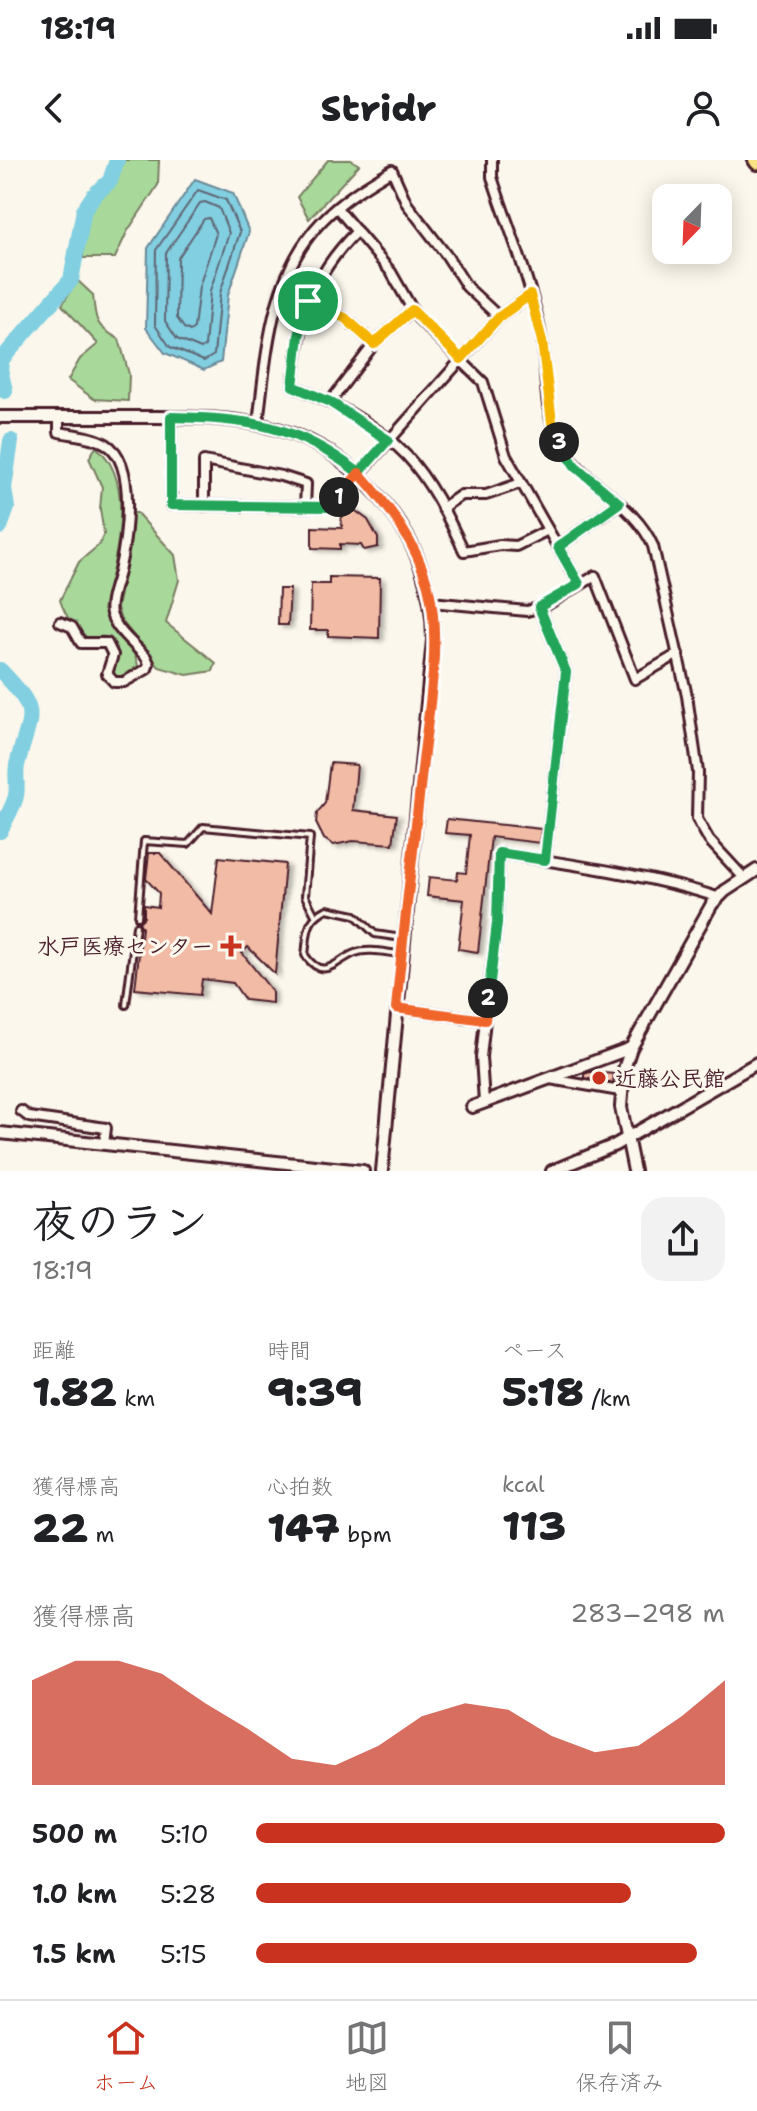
<!DOCTYPE html>
<html lang="ja">
<meta charset="utf-8">
<style>
body{margin:0;font-family:"Shantell Sans","Klee One",sans-serif;background:#f2f2f2;color:#202124;height:100vh;display:flex;flex-direction:column;font-size:30px;white-space:nowrap}
*{box-sizing:border-box;margin:0}
p{font-size:26px;color:#757577}
.icon{flex:none;width:44px;height:44px;fill:none;stroke:currentColor;stroke-width:2;stroke-linecap:round;stroke-linejoin:round}
.map{position:relative;height:1011px;overflow:hidden}
.panel{display:flex;flex-direction:column;background:#fff;flex:1}
.panel>*{flex:none}
.needle{width:52px;rotate:203deg}
.fabs{position:absolute;left:652px;top:24px;display:grid;gap:16px}
.fabs a{display:grid;place-items:center;width:80px;height:80px;border-radius:16px;background:#fff;box-shadow:0 4px 20px #0003;font-size:40px}
.pin{position:absolute;display:grid;place-items:center;width:68px;height:68px;color:#fff;margin:-34px;border:4px solid #fff;border-radius:50%;box-shadow:0 2px 8px #0007}
.km{position:absolute;width:40px;height:40px;margin:-20px;border-radius:50%;background:#222;color:#fff;font-size:22px;line-height:40px;text-align:center}
.round{display:grid;place-items:center;flex:none;width:84px;height:84px;border-radius:24px;background:#f2f2f2}
.headline{display:flex;align-items:center;justify-content:space-between;height:136px;padding:0 32px}
h1{font-size:44px;font-weight:800;line-height:60px}
.stats{display:grid;grid-template-columns:repeat(3,1fr);gap:12px;height:136px;padding:8px 32px}
.stats div{display:grid;align-content:center}
.stats b{font-size:40px;font-weight:800}
.stats small{font-size:22px;font-weight:400}
.stats p{font-size:22px}
.chart{height:224px;padding:16px 32px}
.chart p{display:flex;justify-content:space-between}
.chart svg{width:100%;height:144px;margin-top:8px;fill:#c8321e;opacity:.7}
ul{padding:0 32px;list-style:none;font-size:26px}
li{display:grid;grid-template-columns:128px 96px 1fr;align-items:center;height:60px}
li i{height:20px;border-radius:10px;background:#c8321e}
.status{display:flex;justify-content:space-between;align-items:center;height:56px;padding:0 40px;background:#fff;direction:ltr}
.status svg{height:22px;fill:currentColor}
header{display:flex;justify-content:space-between;align-items:center;height:104px;padding:0 32px;background:#fff;font-size:36px;font-weight:800}
.menu{display:flex;justify-content:space-around;align-items:center;height:112px;border-top:2px solid #e0e0e0;background:#fff;font-size:22px;color:#757577}
.menu a{display:grid;justify-items:center;gap:4px}
.menu .active{color:#c8321e}
.map>svg:first-child{display:block}
.green{fill:#a8d99a;stroke:#797c62;stroke-width:2}
.water{fill:#81cfe0;stroke:#6b8998;stroke-width:2}
.lines{fill:none;stroke-linecap:round;stroke-linejoin:round}
.shore{stroke:#606573;stroke-width:2}
.river{stroke:#81cfe0;stroke-width:16}
.building{fill:#f1bba5;stroke:#4a1f2b;stroke-width:2;filter:url(#shadow)}
.service-casing{stroke:#4a1f2b;stroke-width:10}
.minor-casing{stroke:#4a1f2b;stroke-width:14}
.tertiary-casing{stroke:#4a1f2b;stroke-width:16}
.primary-casing{stroke:#4a1f2b;stroke-width:18}
.service{stroke:#fbf7ec;stroke-width:4}
.minor{stroke:#fbf7ec;stroke-width:8}
.tertiary{stroke:#fbf7ec;stroke-width:10}
.primary{stroke:#f8e281;stroke-width:12}
.split-1-casing{stroke:#fff;stroke-width:16}
.split-2-casing{stroke:#fff;stroke-width:16}
.split-3-casing{stroke:#fff;stroke-width:16}
.split-4-casing{stroke:#fff;stroke-width:16}
.split-1{stroke:#22a559;stroke-width:10}
.split-2{stroke:#f0652b;stroke-width:10}
.split-3{stroke:#22a559;stroke-width:10}
.split-4{stroke:#f5b400;stroke-width:10}
.poi-dot{fill:#c8321e;stroke:#fbf7ec;stroke-width:3}
.labels{text-anchor:middle;stroke-width:6;stroke-linejoin:round;paint-order:stroke}
.poi-label{font-size:22px;font-weight:bold;fill:#4a1f2b;stroke:#fbf7ec;text-anchor:end}
</style>
<div class="status"><b>18:19</b><svg viewBox="0 0 49 12"><path d="M0 12V9h3v3zM5 12V6h3v6zM10 12V3h3v9zM15 12V0h3v12zM26 1h20v11H26zM47 4h2v5h-2z"/></svg></div>
<header><svg class="icon" aria-label="back" viewBox="0 0 24 24"><path d="M15 5l-7 7 7 7"/></svg>Stridr<svg class="icon" aria-label="person" viewBox="0 0 24 24"><circle cx="12" cy="8" r="4"/><path d="M4 21q1-7 8-7t8 7"/></svg></header>
<div class="map">
<svg width="757" height="1011" viewBox="0 0 757 1011">
<defs>
<filter id="shadow"><feDropShadow dx="4.5" dy="2.5" stdDeviation="2" flood-color="#0004"/></filter>
</defs>
<rect width="100%" height="100%" fill="#fbf7ec"/>
<filter id="ink" filterUnits="userSpaceOnUse"><feTurbulence type="fractalNoise" baseFrequency=".0125" numOctaves="2"/><feDisplacementMap in="SourceGraphic" scale="16" xChannelSelector="R" yChannelSelector="G"/><feConvolveMatrix kernelMatrix="1 2 1 2 8 2 1 2 1" color-interpolation-filters="sRGB"/></filter>
<g filter="url(#ink)">
<!-- green -->
<g class="green">
<path d="M119,0H159L158,25L127,72L115,98H83C83,78 84,60 94,42C105,24 117,24 119,0Z"/>
<polygon points="328,0 351,0 359,5 309,59 297,37"/>
<path d="M77,120L93,135C95,161 96,167 119,179L129,214L128,241L94,239L68,220L80,199L98,184L62,145Z"/>
<path d="M96,287C139,321 114,404 103,450C112,464 137,492 138,506L122,517L116,516L113,511C121,491 117,469 90,479C76,470 65,456 60,440L79,402L99,385L104,374L100,349L102,327L89,298Z"/>
<polygon points="130,353 137,353 175,395 179,420 166,463 216,503 213,511 187,515 159,507 121,460 117,448 130,386"/>
</g>
<!-- water -->
<polygon class="water" points="195,19 233,33 249,72 228,135 221,202 204,210 165,193 146,168 148,88"/>
<g class="lines">
<!-- shore -->
<g class="shore">
<polygon points="198,30 226,40 240,72 220,133 214,195 204,201 170,187 155,165 156,90"/>
<polygon points="205,42 219,48 229,73 210,131 205,186 201,189 177,179 165,161 166,93 200,43"/>
<polygon points="209,58 216,74 199,127 194,168 190,171 184,168 177,158 178,98 204,59"/>
</g>
<!-- river -->
<g class="river">
<polyline points="5,231 0,209 2,199 71,120 84,50 94,35 110,21 117,0"/>
<polyline points="0,367 7,348 4,328 11,281"/>
<path d="M0,510C43,554 30,553 17,605C15,615 18,626 16,636C13,648 5,660 0,671"/>
</g>
</g>
<!-- building -->
<g class="building">
<polygon points="349,346 368,360 378,378 378,387 364,390 361,385 340,384 340,389 312,388 312,367 342,368 341,359"/>
<polygon points="329,417 380,418 379,478 328,476 328,470 310,470 311,424 329,424"/>
<polygon points="279,429 290,429 288,465 278,465"/>
<polygon points="330,603 357,605 353,650 397,655 393,684 353,681 334,685 324,679 316,663 317,653 325,643"/>
<polygon points="447,659 541,669 540,683 491,677 478,792 458,789 464,740 427,736 429,717 457,720 458,712 466,713 470,675 445,673"/>
<polygon points="149,693 160,693 212,754 219,697 285,704 275,814 248,787 242,793 272,831 272,843 245,840 233,823 202,819 200,835 135,829 142,768 139,762 144,757 144,745 158,747 159,733 146,719"/>
<polygon points="590,912 614,914 613,923 584,918 584,914"/>
</g>
<g class="lines">
<!-- service casing -->
<g class="service-casing">
<g id="service">
<polyline points="138,757 144,681 188,684 203,667 310,677 305,736 315,755"/>
<path d="M401,794C387,793 369,788 355,793C336,800 324,823 305,795C308,773 305,760 327,749L355,755L375,774L402,778"/>
<polyline points="126,845 136,766"/>
</g>
</g>
<!-- minor casing -->
<g class="minor-casing">
<g id="minor">
<path d="M492,0V17C509,70 533,125 542,181C547,214 543,253 560,283C583,324 634,342 653,386L687,536L698,612L697,659L709,680L744,718"/>
<polyline points="337,48 391,112 416,156 483,222 506,296 579,424"/>
<path d="M357,71C309,118 300,161 293,226C333,243 376,263 407,296C432,323 448,358 464,391L500,385L516,386L548,370"/>
<polyline points="308,141 345,158 374,184"/>
<polyline points="330,242 374,184 412,150"/>
<path d="M59,257V272C74,275 93,276 106,284C138,303 126,382 119,412C116,424 108,442 111,454C116,470 135,485 146,497L149,503L147,509L124,522H114L107,514L113,495L107,483H81L72,467L60,462"/>
<polyline points="171,257 171,345 330,347 499,157 530,135"/>
<path d="M258,263C267,193 270,115 322,61C342,40 367,25 392,10L407,44L447,96L467,127L499,157"/>
<polyline points="204,346 204,301 281,316 306,324 305,347"/>
<polyline points="442,348 461,335 486,335 521,323"/>
<polyline points="558,387 619,343"/>
<polyline points="431,442 527,451 545,446 595,416 635,519 678,494"/>
<polyline points="539,447 566,512 545,700"/>
<path d="M396,848L485,860L497,763L499,693C573,705 646,714 717,737"/>
<polyline points="550,919 620,931"/>
<polyline points="484,942 481,897 485,860"/>
<polyline points="21,951 29,957 106,968 104,984"/>
</g>
</g>
<!-- tertiary casing -->
<g class="tertiary-casing">
<g id="tertiary">
<path d="M0,257C47,257 93,257 140,257C245,256 322,260 390,350C419,388 433,433 433,480L382,1011"/>
<polyline points="472,947 631,888"/>
<polyline points="0,973 363,1011"/>
<polyline points="552,1011 615,985 757,903"/>
<polyline points="634,1011 621,947 624,909 631,888 712,744 725,731 757,710"/>
</g>
</g>
<!-- primary casing -->
<g class="primary-casing">
<polyline id="primary" points="755,0 757,3"/>
</g>
<!-- service -->
<use href="#service" class="service"/>
<!-- minor -->
<use href="#minor" class="minor"/>
<!-- tertiary -->
<use href="#tertiary" class="tertiary"/>
<!-- primary -->
<use href="#primary" class="primary"/>
</g>
</g>
<g class="lines" filter="url(#ink)">
<!-- split-1 casing -->
<g class="split-1-casing">
<path id="split-1" d="M308,141L299,176L293,226L330,242L388,280L359,313C296,264 249,259 171,257V345L330,347L339,337"/>
</g>
<!-- split-2 casing -->
<g class="split-2-casing">
<path id="split-2" d="M339,337L359,313C389,346 416,382 428,426C442,479 429,547 423,601C414,683 404,766 396,848L485,860L488,838"/>
</g>
<!-- split-3 casing -->
<g class="split-3-casing">
<polyline id="split-3" points="488,838 497,763 499,693 545,700 566,512 539,447 579,424 558,387 619,343 575,306 559,282"/>
</g>
<!-- split-4 casing -->
<g class="split-4-casing">
<polyline id="split-4" points="308,141 345,158 374,184 412,150 461,199 499,157 530,135 542,181 552,262 559,282"/>
</g>
<!-- split-1 -->
<use href="#split-1" class="split-1"/>
<!-- split-2 -->
<use href="#split-2" class="split-2"/>
<!-- split-3 -->
<use href="#split-3" class="split-3"/>
<!-- split-4 -->
<use href="#split-4" class="split-4"/>
</g>
<!-- markers -->
<g class="poi-dot">
<path d="M227 774h8v8h8v8h-8v8h-8v-8h-8v-8h8z"/>
<circle cx="599" cy="918" r="8"/>
</g>
<g class="labels">
<!-- poi labels -->
<g class="poi-label">
<text x="213" y="794">水戸医療センター</text>
<text x="615" y="926" text-anchor="start">近藤公民館</text>
</g>
</g>
</svg>
<div class="fabs">
<a><svg class="needle" viewBox="-14 -14 28 28"><path d="M0-13l5 13h-10z" fill="#e53935"/><path d="M0 13l5-13h-10z" fill="#757577"/></svg></a>
</div>
<div class="pin" style="left:308px;top:141px;background:#1e9e55"><svg class="icon" aria-label="arrive" viewBox="0 0 24 24"><path d="M6 21V4h12l-3 4 3 4H6"/></svg></div>
<b class="km" style="left:339px;top:337px">1</b>
<b class="km" style="left:488px;top:838px">2</b>
<b class="km" style="left:559px;top:282px">3</b>
</div>
<section class="panel">
<div class="headline"><div><h1>夜のラン</h1><p>18:19</p></div><a class="round"><svg class="icon" aria-label="share" viewBox="0 0 24 24"><path d="M12 15V3M7 8l5-5 5 5M5 13v7h14v-7"/></svg></a></div>
<div class="stats">
<div><p>距離</p><b>1.82<small> km</small></b></div>
<div><p>時間</p><b>9:39</b></div>
<div><p>ペース</p><b>5:18<small> /km</small></b></div>
</div>
<div class="stats">
<div><p>獲得標高</p><b>22<small> m</small></b></div>
<div><p>心拍数</p><b>147<small> bpm</small></b></div>
<div><p>kcal</p><b>113</b></div>
</div>
<div class="chart"><p><span>獲得標高</span>283–298 m</p>
<svg viewBox="0 0 160 44" preserveAspectRatio="none"><path d="M0 44V12L10 6L20 6L30 10L40 19L50 27L60 36L70 38L80 32L90 23L100 19L110 21L120 29L130 34L140 32L150 23L160 12V44z"/></svg>
</div>
<ul>
<li><b>500 m</b>5:10<i style="width:100%"></i></li>
<li><b>1.0 km</b>5:28<i style="width:80%"></i></li>
<li><b>1.5 km</b>5:15<i style="width:94%"></i></li>
</ul>
</section>
<nav class="menu">
<a class="active"><svg class="icon" aria-label="home" viewBox="0 0 24 24"><path d="M3 11l9-7 9 7M6 9v11h12V9"/></svg>ホーム</a>
<a><svg class="icon" aria-label="map" viewBox="0 0 24 24"><path d="M3 6l6-2 6 2 6-2v14l-6 2-6-2-6 2zM9 4v14M15 6v14"/></svg>地図</a>
<a><svg class="icon" aria-label="saved" viewBox="0 0 24 24"><path d="M7 4h10v16l-5-4-5 4z"/></svg>保存済み</a>
</nav>
